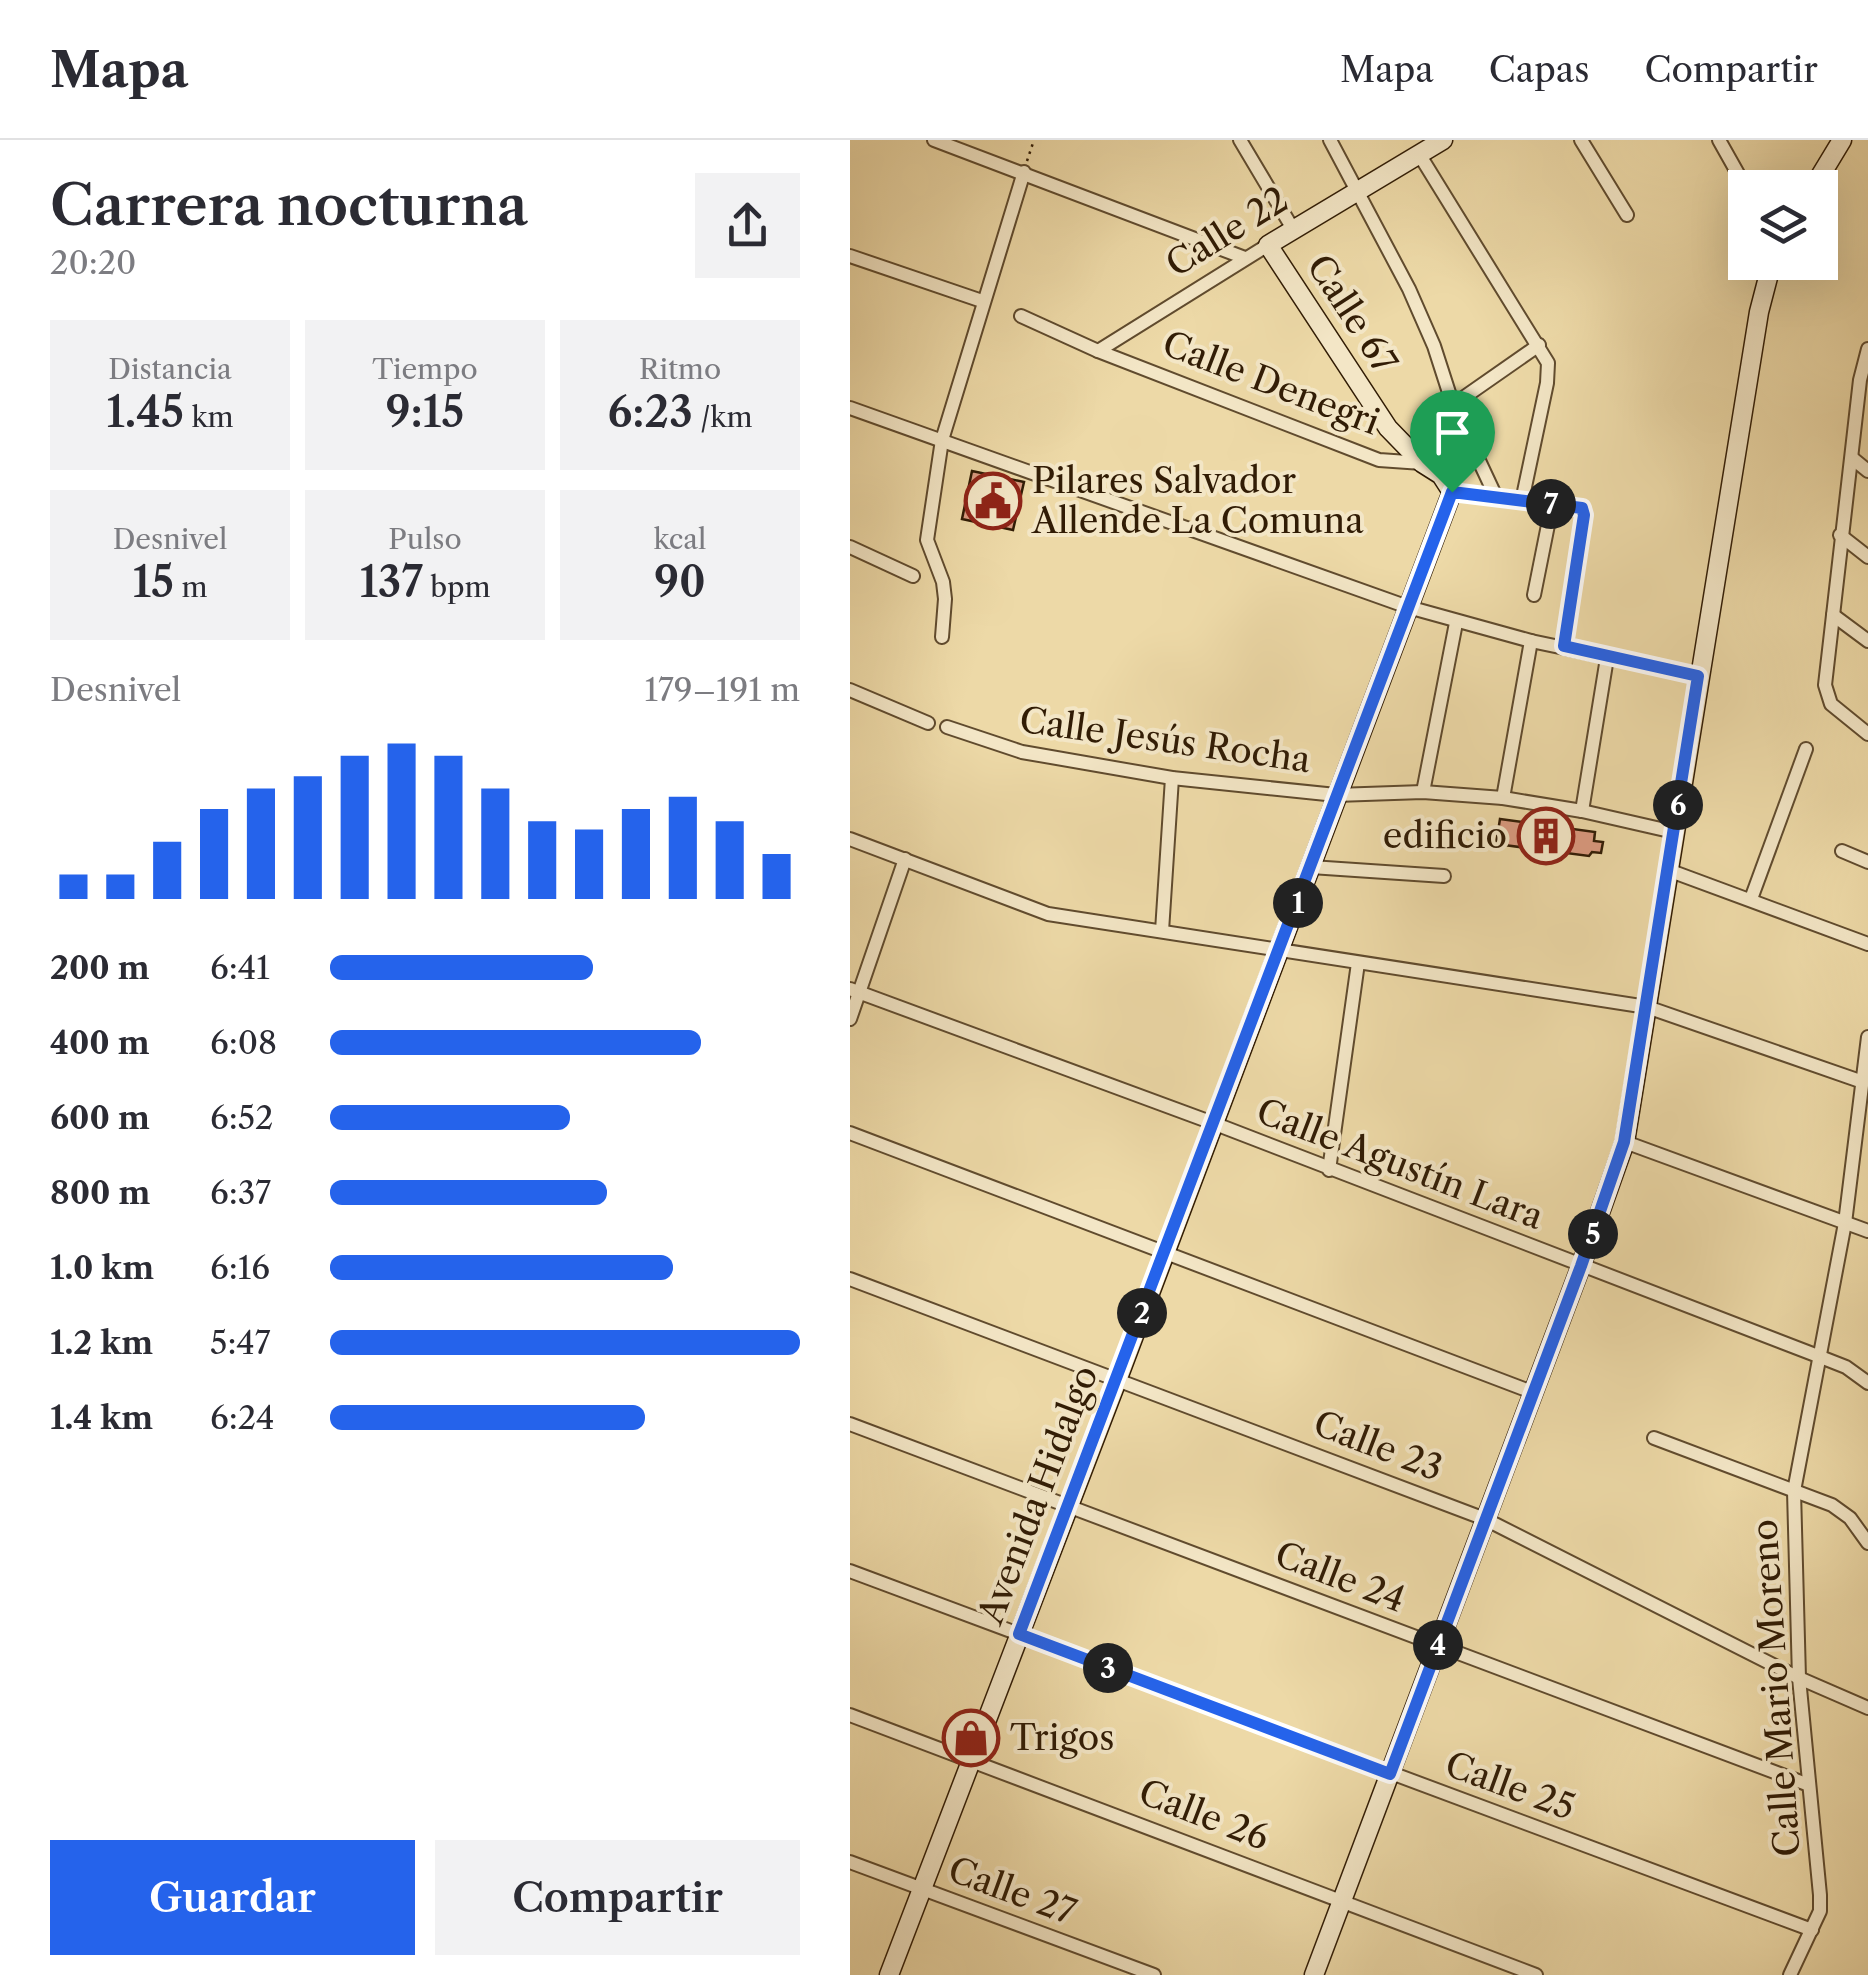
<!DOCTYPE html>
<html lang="es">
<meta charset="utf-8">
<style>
body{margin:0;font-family:"Libre Caslon Text",serif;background:#f2f2f3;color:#2b2b33;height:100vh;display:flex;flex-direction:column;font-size:38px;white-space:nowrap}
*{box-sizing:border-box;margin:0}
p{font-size:32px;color:#7c7c81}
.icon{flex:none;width:55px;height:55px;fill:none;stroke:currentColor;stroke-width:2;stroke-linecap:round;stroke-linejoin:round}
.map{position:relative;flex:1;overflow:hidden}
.details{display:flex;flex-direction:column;background:#fff;width:850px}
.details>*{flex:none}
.controls{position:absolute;left:878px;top:30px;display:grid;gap:20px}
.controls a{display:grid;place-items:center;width:110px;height:110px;border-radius:0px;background:#fff;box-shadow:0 10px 40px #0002;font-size:50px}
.pin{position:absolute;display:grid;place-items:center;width:85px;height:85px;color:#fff;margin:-102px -42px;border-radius:50% 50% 50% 0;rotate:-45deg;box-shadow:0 0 10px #0007}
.pin .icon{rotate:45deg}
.km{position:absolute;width:50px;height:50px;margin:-25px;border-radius:50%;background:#222;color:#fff;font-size:28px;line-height:50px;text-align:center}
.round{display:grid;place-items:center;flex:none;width:105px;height:105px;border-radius:0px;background:#f2f2f3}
.summary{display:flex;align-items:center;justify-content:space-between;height:170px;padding:0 50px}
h1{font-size:55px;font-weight:600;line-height:75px}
.figures{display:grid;grid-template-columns:repeat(3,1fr);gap:15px;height:170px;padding:10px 50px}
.figures div{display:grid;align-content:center;border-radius:0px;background:#f2f2f3;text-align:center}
.figures b{font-size:42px;font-weight:600}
.figures small{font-size:28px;font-weight:400}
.figures p{font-size:28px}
.chart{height:280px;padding:20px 50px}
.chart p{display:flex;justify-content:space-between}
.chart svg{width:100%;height:180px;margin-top:10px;stroke:#2563eb;stroke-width:6}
.button{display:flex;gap:20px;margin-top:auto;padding:20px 50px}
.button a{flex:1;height:115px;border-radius:0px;background:#2563eb;color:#fff;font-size:40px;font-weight:600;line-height:115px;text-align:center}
.button a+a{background:#f2f2f3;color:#2b2b33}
ul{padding:0 50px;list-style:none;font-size:32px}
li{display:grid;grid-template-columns:160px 120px 1fr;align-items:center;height:75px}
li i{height:25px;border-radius:12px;background:#2563eb}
header{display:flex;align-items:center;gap:60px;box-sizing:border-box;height:140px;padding:0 50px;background:#fff;border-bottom:2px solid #e1e1e2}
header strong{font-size:48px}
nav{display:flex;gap:55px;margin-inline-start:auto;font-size:35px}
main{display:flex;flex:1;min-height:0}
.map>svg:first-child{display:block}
.building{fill:#db9b81;stroke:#311c05;stroke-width:2.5}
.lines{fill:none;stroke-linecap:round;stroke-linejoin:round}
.street-casing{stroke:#604b2e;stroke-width:16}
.secondary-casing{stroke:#311c05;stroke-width:21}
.path{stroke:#311c05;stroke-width:2.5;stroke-dasharray:2.5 5;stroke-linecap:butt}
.street{stroke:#f3e6c6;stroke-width:12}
.secondary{stroke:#f3e6c6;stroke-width:18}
.route-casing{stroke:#fff;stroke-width:20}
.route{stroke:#2563eb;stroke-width:12}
.labels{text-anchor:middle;stroke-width:8;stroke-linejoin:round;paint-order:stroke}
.street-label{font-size:35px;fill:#311c05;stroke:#f3e6c6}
.poi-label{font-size:35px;fill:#311c05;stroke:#f3e6c6;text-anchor:start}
</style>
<header>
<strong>Mapa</strong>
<nav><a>Mapa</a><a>Capas</a><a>Compartir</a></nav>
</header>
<main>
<section class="details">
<div class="summary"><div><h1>Carrera nocturna</h1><p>20:20</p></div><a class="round"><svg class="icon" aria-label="share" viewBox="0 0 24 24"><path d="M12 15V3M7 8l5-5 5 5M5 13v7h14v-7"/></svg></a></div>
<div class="figures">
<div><p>Distancia</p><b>1.45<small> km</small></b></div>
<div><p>Tiempo</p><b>9:15</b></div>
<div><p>Ritmo</p><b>6:23<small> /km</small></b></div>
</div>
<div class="figures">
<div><p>Desnivel</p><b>15<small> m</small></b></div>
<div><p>Pulso</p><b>137<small> bpm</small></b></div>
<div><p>kcal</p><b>90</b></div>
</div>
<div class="chart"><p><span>Desnivel</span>179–191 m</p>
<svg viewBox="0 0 160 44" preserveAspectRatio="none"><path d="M5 44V38M15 44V38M25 44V30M35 44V22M45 44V17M55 44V14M65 44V9M75 44V6M85 44V9M95 44V17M105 44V25M115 44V27M125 44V22M135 44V19M145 44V25M155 44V33"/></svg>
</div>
<ul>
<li><b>200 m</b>6:41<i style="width:56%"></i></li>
<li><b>400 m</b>6:08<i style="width:79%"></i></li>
<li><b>600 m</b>6:52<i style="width:51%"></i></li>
<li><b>800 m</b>6:37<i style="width:59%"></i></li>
<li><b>1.0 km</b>6:16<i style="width:73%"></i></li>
<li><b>1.2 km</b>5:47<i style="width:100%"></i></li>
<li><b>1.4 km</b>6:24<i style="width:67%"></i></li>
</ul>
<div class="button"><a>Guardar</a><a>Compartir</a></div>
</section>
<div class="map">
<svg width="1018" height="1835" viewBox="0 0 1018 1835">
<rect width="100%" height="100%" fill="#edd9a7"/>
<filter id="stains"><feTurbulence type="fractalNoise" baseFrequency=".002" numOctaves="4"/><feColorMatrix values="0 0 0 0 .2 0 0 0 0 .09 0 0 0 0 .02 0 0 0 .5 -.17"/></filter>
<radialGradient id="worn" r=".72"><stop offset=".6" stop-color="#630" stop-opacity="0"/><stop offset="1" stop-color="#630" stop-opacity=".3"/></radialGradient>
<!-- building -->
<g class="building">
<polygon points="122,331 174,342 163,390 112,379"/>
<polygon points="650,679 745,692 744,701 753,702 751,713 742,712 739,716 646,704"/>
</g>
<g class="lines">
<!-- street casing -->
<g class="street-casing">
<g id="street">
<polyline points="84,0 395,118"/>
<polyline points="390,0 443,89"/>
<polyline points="480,0 559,149 584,206 603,265 646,357"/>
<polyline points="731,0 777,75"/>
<polyline points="869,0 896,48"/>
<polyline points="569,14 698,223 697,243 672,361"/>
<polyline points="0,116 132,161"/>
<polyline points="171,176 248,211 529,320 572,323"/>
<polyline points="1018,209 1010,240 975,545 981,564 1018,594"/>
<polyline points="248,211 418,105"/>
<polyline points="603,265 689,205"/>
<polyline points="0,268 558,467 681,501 848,536"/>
<polyline points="1002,318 1018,331"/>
<polyline points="602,352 732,367 735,375 714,506"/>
<polyline points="990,395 1018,417"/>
<polyline points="0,407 63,436"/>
<polyline points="684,455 702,365"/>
<polyline points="983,475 1018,501"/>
<polyline points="92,497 95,459 93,442 77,400 92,300 174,32"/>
<polyline points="0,550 78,583"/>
<polyline points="97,587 172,612 322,638 486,655 573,652 653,658 732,671 824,692"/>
<polyline points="573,652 606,483"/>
<polyline points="653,658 681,501"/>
<polyline points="732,671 757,518"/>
<polyline points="0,699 198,774 797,867 1010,941"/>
<polyline points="992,711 1018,722"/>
<polyline points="461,727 594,736"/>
<polyline points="818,730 1018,804"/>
<polyline points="901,759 956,609"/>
<polyline points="312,791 322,638"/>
<polyline points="0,849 363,983 968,1216 996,1227 1018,1243"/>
<polyline points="0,879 55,719"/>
<polyline points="0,993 682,1252"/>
<polyline points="775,1002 1018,1091"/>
<polyline points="479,1030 508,823"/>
<polyline points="0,1139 635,1379 949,1538 1018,1568"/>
<polyline points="0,1284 959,1645"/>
<polyline points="804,1298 982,1365 1000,1378 1018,1403"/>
<polyline points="0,1431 962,1790"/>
<polyline points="0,1575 686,1835"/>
<polyline points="0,1722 304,1835"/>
<polyline points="940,1835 970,1771 970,1755 949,1538 944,1351 995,1083 1018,897"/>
</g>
</g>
<!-- secondary casing -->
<g class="secondary-casing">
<g id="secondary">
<polyline points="963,48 992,0"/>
<polyline points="39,1835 268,1238 602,352 591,335 572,323 538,288 418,105 593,0"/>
<polyline points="464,1835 731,1126 775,1002 909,172 922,122"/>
</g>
</g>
<!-- path -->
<polyline class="path" points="177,21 184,0"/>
<!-- street -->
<use href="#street" class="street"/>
<!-- secondary -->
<use href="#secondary" class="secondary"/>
</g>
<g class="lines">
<!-- route casing -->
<g class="route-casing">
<polygon id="route" points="602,352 732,368 734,375 714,506 848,536 774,1002 731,1126 540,1634 169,1494"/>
</g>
<!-- route -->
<use href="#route" class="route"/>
</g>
<!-- icons -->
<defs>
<g id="civic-ring" transform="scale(2.875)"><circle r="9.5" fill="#f3e6c6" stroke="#8f2418" stroke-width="1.5"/><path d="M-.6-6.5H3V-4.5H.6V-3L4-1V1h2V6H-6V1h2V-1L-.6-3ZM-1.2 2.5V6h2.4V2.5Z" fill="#8f2418"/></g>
<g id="building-ring" transform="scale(2.875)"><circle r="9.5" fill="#f3e6c6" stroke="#8f2418" stroke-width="1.5"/><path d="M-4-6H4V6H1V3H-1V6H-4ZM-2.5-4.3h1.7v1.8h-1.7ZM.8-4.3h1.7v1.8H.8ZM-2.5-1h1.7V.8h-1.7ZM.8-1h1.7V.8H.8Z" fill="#8f2418"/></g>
<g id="shop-ring" transform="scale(2.875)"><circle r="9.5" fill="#f3e6c6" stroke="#8f2418" stroke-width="1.5"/><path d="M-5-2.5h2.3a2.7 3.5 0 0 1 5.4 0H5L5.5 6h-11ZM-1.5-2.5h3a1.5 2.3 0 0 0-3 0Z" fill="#8f2418"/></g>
</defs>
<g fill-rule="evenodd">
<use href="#civic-ring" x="143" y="361"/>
<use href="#building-ring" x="696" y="696"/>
<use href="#shop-ring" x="121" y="1598"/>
</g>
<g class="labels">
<!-- street labels -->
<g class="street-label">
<text transform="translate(377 92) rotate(-32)" y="12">Calle 22</text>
<text transform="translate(502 174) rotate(57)" y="12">Calle 67</text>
<text transform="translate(421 243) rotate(21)" y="12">Calle Denegri</text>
<text transform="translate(315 600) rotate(8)" y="12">Calle Jesús Rocha</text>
<text transform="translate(550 1024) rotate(21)" y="12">Calle Agustín Lara</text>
<text transform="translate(528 1306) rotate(21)" y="12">Calle 23</text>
<text transform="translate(188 1355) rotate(-69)" y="12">Avenida Hidalgo</text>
<text transform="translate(490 1437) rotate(21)" y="12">Calle 24</text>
<text transform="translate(926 1548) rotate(-94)" y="12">Calle Mario Moreno</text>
<text transform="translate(660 1646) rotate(20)" y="12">Calle 25</text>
<text transform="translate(354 1675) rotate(21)" y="12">Calle 26</text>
<text transform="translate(162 1751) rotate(20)" y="12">Calle 27</text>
</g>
<!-- poi labels -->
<g class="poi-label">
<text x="182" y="353">Pilares Salvador<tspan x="182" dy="40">Allende La Comuna</tspan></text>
<text x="657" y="708" text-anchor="end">edificio</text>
<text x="160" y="1610">Trigos</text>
</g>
</g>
<rect width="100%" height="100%" filter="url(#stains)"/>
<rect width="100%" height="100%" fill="url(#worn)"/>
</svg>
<div class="controls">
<a><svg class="icon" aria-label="layers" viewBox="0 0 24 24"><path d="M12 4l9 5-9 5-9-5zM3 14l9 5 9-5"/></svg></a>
</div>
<div class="pin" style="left:602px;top:352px;background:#1e9e55"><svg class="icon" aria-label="arrive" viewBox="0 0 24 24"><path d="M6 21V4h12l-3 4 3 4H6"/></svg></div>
<b class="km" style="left:448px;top:763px">1</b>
<b class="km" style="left:292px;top:1173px">2</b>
<b class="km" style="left:258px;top:1528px">3</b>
<b class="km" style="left:588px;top:1505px">4</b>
<b class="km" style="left:743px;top:1094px">5</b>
<b class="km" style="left:828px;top:665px">6</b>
<b class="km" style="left:701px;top:364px">7</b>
</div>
</main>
